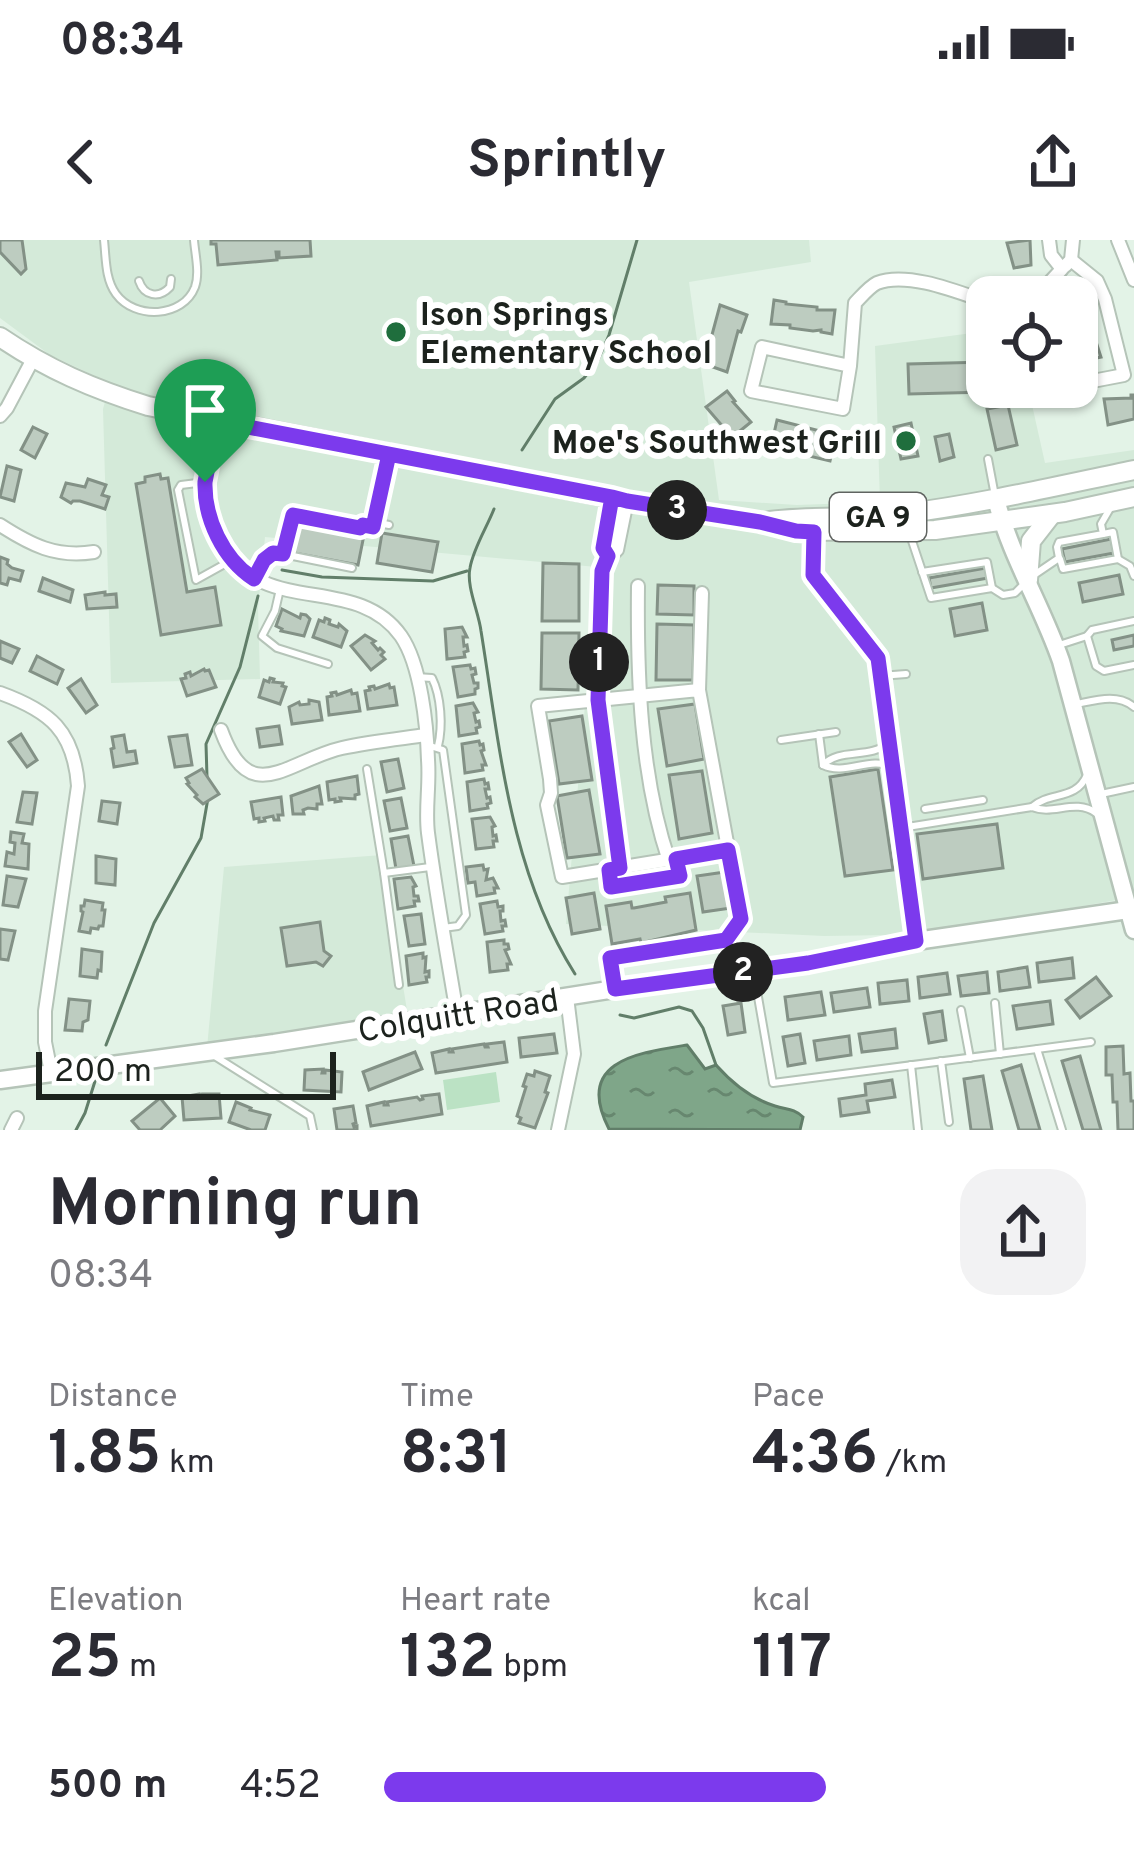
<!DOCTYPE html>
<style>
body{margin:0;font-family:Overpass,sans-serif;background:#f2f2f3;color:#2b2b33;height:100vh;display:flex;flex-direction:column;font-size:45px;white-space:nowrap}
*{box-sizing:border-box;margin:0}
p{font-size:39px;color:#7c7c81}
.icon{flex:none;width:66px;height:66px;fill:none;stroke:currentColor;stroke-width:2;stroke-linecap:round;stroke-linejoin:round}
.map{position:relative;height:890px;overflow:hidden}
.details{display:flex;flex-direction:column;background:#fff;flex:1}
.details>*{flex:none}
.fabs{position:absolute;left:966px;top:36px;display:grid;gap:24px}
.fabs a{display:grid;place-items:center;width:132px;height:132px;border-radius:24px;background:#fff;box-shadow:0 3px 9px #0004;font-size:60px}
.scale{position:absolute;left:36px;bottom:30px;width:300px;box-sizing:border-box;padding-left:12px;border:6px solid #1c221d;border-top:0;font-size:33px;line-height:42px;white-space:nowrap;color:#1c221d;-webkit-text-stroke:9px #fff;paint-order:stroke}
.pin{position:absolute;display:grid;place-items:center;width:102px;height:102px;color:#fff;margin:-123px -51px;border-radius:50% 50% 50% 0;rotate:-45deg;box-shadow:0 0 12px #0007}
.pin .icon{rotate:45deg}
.km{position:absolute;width:60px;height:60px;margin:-30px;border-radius:50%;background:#222;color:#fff;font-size:33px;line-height:60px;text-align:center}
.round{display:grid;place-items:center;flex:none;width:126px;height:126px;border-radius:36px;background:#f2f2f3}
.summary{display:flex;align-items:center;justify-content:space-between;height:204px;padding:0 48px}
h1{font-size:66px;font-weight:700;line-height:90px}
.stats{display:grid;grid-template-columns:repeat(3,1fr);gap:18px;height:204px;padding:12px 48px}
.stats div{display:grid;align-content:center}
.stats b{font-size:60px;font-weight:700}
.stats small{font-size:33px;font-weight:400}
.stats p{font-size:33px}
ul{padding:0 48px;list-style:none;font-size:39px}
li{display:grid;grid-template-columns:192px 144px 1fr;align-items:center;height:90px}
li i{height:30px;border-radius:15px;background:#7c3aed}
.status{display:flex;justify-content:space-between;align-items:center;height:84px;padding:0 60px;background:#fff;direction:ltr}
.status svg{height:33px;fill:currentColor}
header{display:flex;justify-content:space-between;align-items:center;height:156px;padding:0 48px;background:#fff;font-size:54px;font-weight:700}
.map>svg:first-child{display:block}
.built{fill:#d4ead9}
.grass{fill:#bbe2c4}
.water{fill:url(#water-ripples);stroke:#617e69;stroke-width:3}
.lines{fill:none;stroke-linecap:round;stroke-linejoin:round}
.stream{stroke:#617e69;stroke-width:3}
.building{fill:#bdccc0;stroke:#839186;stroke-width:3}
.lane-casing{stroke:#b5c4b8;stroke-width:10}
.street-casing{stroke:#b5c4b8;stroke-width:16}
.secondary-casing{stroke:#b5c4b8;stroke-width:21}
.primary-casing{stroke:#b5c4b8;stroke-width:22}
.lane{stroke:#fff;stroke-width:6}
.street{stroke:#fff;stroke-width:12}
.secondary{stroke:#fff;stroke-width:16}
.primary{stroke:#fff;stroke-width:18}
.route-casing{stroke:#fff;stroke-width:24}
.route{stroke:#7c3aed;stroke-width:15}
.poi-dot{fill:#1f6e3d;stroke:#fff;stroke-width:4.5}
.labels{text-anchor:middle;stroke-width:12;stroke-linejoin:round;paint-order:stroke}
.shield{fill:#fff;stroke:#606461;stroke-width:3}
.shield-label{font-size:30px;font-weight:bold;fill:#1c221d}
.poi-label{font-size:33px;font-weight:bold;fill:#1c221d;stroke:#fff;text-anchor:start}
.street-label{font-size:33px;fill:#1c221d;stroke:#fff}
</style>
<div class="status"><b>08:34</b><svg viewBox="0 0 49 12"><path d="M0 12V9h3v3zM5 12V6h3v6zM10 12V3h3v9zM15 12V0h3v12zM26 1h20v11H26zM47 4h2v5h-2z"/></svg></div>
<header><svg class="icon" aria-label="back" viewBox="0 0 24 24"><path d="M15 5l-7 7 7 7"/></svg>Sprintly<svg class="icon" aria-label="share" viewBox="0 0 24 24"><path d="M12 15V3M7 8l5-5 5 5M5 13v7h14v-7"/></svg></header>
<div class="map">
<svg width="1134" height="890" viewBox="0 0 1134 890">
<defs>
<pattern id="water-ripples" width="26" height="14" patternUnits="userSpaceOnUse" patternTransform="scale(3)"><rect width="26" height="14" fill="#7fa689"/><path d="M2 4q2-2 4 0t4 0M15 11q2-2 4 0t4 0" fill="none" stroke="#67876f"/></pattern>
</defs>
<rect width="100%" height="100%" fill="#e3f3e7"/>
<!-- built -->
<g class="built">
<polygon points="0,0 809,0 811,22 689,42 719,260 797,265 880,262 875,106 987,91 987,147 1028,147 1045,223 1134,210 1134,657 952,689 890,695 824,696 566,684 597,327 265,297 258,368 260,439 111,443 103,169 110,143 50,115 0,78"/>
<polygon points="382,615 410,789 207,808 224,627"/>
</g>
<!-- grass -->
<polygon class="grass" points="496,832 500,862 447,870 443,840"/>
<!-- water -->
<path class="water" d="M687,805L705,829L716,825C732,843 752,859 775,866C787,870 793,868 803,877L800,890L609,889C574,821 637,813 687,805Z"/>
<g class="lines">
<!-- stream -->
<g class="stream">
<polyline points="522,210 555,159 584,138 598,120 609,95 637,0"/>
<path d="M494,269C487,287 473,309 470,328C466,346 479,373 481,391C500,508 510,632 575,734"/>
<polyline points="282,330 322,337 433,341 467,331"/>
<polyline points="207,537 206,504 240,427 258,356"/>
<polyline points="620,775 634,778 679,767 692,771 703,788 716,825"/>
<polyline points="106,805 154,683 201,598 208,558"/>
<polyline points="76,890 85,873 96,838"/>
</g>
</g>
<!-- building -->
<g class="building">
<polygon points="0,0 22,0 26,29 21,34 0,12"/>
<polygon points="211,0 310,0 311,16 279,18 279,12 276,12 277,20 218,25 216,4 211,4"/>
<polygon points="1030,0 1031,25 1014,28 1007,3"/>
<polygon points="1087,59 1091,76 1088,77 1101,117 1077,122 1077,61"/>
<polygon points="774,60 786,62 786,64 817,67 817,70 835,70 832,94 821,92 821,90 813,91 790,88 790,85 771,84"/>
<polygon points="720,65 747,75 741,92 738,91 727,132 699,122 705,105 709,106"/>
<polygon points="987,122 988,152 909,154 908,124"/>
<polygon points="727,151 735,161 733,162 751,182 730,199 723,190 725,189 706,167"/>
<polygon points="1131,155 1134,155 1134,179 1108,185 1104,159 1131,158"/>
<polygon points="1008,165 1017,205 996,210 987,169"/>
<polygon points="777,180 836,195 830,221 771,207"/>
<polygon points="911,183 918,216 901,219 894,187"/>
<polygon points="33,187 47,194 35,218 21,210"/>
<polygon points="949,194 954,217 940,221 935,197"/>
<polygon points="7,226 21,230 14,261 0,257"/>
<polygon points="160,234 161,239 168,238 187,352 215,347 221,385 161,395 136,244 145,242 145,237"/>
<polygon points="88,239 106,245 102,255 109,257 105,269 80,261 73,261 71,263 61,257 66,243 85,247"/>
<polygon points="295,282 364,295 358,325 289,312"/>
<polygon points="382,293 438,302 432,332 377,323"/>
<polygon points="1111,299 1114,313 1065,322 1062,309"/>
<polygon points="0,317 8,320 7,324 12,328 23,331 20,341 9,338 7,345 0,343"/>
<polygon points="543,323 579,324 579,381 542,381"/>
<polygon points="986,328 988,338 931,348 929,338"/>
<polygon points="1119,335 1123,354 1083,362 1079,343"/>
<polygon points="43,338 73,350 70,362 39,351"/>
<polygon points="658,345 694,346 694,375 657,374"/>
<polygon points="105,352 105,355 116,354 117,367 87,369 85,355"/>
<polygon points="982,363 987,390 955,396 950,369"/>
<polygon points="282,369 300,378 301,374 306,375 310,379 304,396 281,391 282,389 276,386"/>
<polygon points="325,378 330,380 329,384 338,387 339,384 347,391 341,407 313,397 319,380 324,382"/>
<polygon points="657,384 694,385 693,440 656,440"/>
<polygon points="462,387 467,397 463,397 464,406 467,405 468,411 464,412 465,417 447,419 445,389"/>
<polygon points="542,393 579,393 578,450 541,449"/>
<polygon points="365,395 375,401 372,403 378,410 380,408 384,412 381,415 385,419 371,430 351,406"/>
<polygon points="1134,395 1134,406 1114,410 1112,400"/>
<polygon points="0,401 19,409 12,423 0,418"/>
<polygon points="37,416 63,430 57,444 30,431"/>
<polygon points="470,425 471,429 475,428 476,434 472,435 474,443 478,443 478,448 475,449 475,454 458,457 453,427"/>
<polygon points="204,429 205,431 209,430 216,447 187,456 181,439 186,438 185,434 190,432 191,436"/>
<polygon points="270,438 274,439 273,442 283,443 282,446 286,447 280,464 259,457 264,440 269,442"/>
<polygon points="81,439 97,465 86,473 68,448"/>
<polygon points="389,444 390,448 394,447 397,465 368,469 365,451 370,450 369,447 374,446 375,449"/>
<polygon points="351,450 352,454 357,453 360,471 329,475 327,457 332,456 331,453 336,452 337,455"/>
<polygon points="309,460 319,462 322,480 292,484 289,467 299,462 300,465 309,464"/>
<polygon points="473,463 478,472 474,473 476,482 479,481 480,487 476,488 477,493 459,496 456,466"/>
<polygon points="695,464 704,519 667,526 658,469"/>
<polygon points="582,476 592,540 559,544 549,481"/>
<polygon points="279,486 282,504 260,507 257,489"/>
<polygon points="21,494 37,520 27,527 9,502"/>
<polygon points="124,495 127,512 135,511 137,523 114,527 111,509 114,508 112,497"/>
<polygon points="187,495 192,525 175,527 169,497"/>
<polygon points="479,501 480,505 483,504 484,510 481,511 486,525 482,525 483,530 465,533 462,504"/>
<polygon points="398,519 404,548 387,552 381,522"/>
<polygon points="202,529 219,554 203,564 195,557 197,555 187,544 189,543 186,538"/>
<polygon points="878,529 893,630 845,636 830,537"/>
<polygon points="702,531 712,593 679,599 669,535"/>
<polygon points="357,536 359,554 355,555 355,559 340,558 341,561 335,562 335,559 329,560 327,542"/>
<polygon points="484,539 485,544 488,543 489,549 485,549 487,558 490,557 491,563 487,564 488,568 470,571 467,542"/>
<polygon points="319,546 322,564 317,564 317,569 308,568 303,570 304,574 293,574 291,556"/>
<polygon points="589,550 600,614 567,618 557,556"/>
<polygon points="23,552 37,553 32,584 17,582"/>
<polygon points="281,557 283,575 278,575 279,580 274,580 273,576 264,578 265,581 259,582 259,578 254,579 251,562"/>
<polygon points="401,558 407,588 390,591 384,561"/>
<polygon points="102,561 120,563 117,584 99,581"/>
<polygon points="490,577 495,586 492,587 493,596 496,595 497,601 493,601 494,607 476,609 472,579"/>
<polygon points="997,584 1003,628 923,639 917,594"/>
<polygon points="11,592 24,594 22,603 29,604 28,629 5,626 7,612 14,614 15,603 10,602"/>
<polygon points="408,596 414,626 396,629 391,599"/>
<polygon points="96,616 116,619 115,645 96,643"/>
<polygon points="483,625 484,630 488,629 486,640 493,638 498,648 494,648 495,653 477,656 475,642 468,643 466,627"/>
<polygon points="725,632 731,668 703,672 697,636"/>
<polygon points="7,636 26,639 18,667 3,665"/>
<polygon points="411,637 416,646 413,647 414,656 418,656 419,661 414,661 415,666 398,669 394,639"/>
<polygon points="594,653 600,689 572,694 566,658"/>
<polygon points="690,653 696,690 641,703 640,699 612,704 606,666 631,662 632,668 634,668 666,662 665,657"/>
<polygon points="85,660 103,663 102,670 105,670 103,686 99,686 98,689 91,688 90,693 79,691 83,672 81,671 81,666 84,666"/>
<polygon points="497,661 498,667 503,666 503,671 500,671 501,681 505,680 506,686 502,686 503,691 485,694 480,664"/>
<polygon points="421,674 425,704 409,706 404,676"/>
<polygon points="320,682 324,711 331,716 323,726 316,722 287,726 281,688"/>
<polygon points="0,689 15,691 8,720 0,719"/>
<polygon points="504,700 504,704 508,704 509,709 505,710 511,724 507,724 508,730 490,732 487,702"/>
<polygon points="82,709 102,712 101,731 98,730 97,738 80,736"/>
<polygon points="423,713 423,718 426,717 425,732 429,731 429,737 426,737 427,742 409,745 406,716"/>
<polygon points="1072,718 1074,738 1039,742 1037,723"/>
<polygon points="1027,727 1030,747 1000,751 998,732"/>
<polygon points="987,732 989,753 961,756 958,736"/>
<polygon points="947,733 950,754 920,758 918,737"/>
<polygon points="1096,737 1111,756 1080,778 1066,760"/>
<polygon points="907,740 909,761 880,764 878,743"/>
<polygon points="867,748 870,767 834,772 831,753"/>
<polygon points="821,752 825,775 788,780 785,757"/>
<polygon points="69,759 90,761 88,780 83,782 82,791 65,790"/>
<polygon points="1050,761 1053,784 1017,789 1013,766"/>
<polygon points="741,763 745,792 728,795 723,766"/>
<polygon points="942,771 946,800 929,803 924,774"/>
<polygon points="895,789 897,808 862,812 859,794"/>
<polygon points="554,794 557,813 521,817 519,798"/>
<polygon points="800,794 805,823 788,826 783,797"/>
<polygon points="849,796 851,815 817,820 814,801"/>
<polygon points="504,802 507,822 436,833 432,813 449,809 449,812 453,812 452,809 484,804 485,807 488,807 487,804"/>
<polygon points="1123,806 1124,834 1130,833 1131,861 1134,861 1134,890 1118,890 1117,862 1113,862 1112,835 1106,835 1106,807"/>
<polygon points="415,812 422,829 369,850 363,832"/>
<polygon points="1080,816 1101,890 1083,890 1062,821"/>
<polygon points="1021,825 1040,890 1019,890 1002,831"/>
<polygon points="323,829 322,833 325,833 325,830 342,832 341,852 304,850 305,830"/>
<polygon points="535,831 550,836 545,852 548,853 535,888 519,883 521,878 517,876 526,847 523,846 527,834 534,836"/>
<polygon points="983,836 992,890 971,890 964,839"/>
<polygon points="892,840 895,857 867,861 869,872 841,876 839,859 866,855 865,844"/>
<polygon points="199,854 199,857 202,854 219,854 221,878 184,880 182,857"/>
<polygon points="439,854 442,874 371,886 367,866 384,862 384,865 388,865 387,862 417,857 420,860 423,859 422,856"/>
<polygon points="160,858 175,876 160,890 140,890 132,881"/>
<polygon points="236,862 251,868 250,870 270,875 265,890 251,890 229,882"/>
<polygon points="353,866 356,883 353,884 354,887 357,886 357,890 337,890 334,869"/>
</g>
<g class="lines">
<!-- lane casing -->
<g class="lane-casing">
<g id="lane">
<path d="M104,0C106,18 105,39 116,54C135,80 183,78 195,47C200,33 195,14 194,0"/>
<path d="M139,41C144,56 159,59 170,47L171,39"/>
<polyline points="988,219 995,256"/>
<polyline points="205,242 181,245 178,250 196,340 232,320"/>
<polyline points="374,282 389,285"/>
<polyline points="814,295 813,335 878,418 916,701"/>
<polyline points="910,295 931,358 992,348 1003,355 1015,353 1024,344"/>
<polyline points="1060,319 1063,329 1118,319 1113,292 1103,294"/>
<polyline points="1118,319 1130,326 1134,336"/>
<polyline points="352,328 283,314 293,275 360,288 363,285 373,288 388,218"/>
<polyline points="922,332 987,322 992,348"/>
<path d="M256,335C263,322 266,313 283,314"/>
<polyline points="1034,335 1059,318 1057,307 1059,302 1103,294 1101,284 1112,265"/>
<polyline points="280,349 275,371 262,396 277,408 328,424"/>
<polyline points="1134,381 1092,390 1087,396 1096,426 1104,431 1134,425"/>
<polyline points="1056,406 1087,396"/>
<polyline points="880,436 906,434"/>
<path d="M416,437L432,438C441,456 443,486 438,506"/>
<path d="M1077,464C1096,460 1118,453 1134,467"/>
<polyline points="819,494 823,525"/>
<polyline points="781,500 836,492"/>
<polyline points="427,505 443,510 466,675 458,686 443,688"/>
<path d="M823,525C840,507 871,520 889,502"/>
<path d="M823,525C845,536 870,516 892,527"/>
<polyline points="367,529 384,633 430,627"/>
<polyline points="1101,554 1134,547"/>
<path d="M1032,567C1050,551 1076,561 1087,535"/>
<polyline points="925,569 983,560"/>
<path d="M901,588L1032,567C1053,576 1075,558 1096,573"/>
<polyline points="384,633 399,745"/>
<polyline points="754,734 773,843 1091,802"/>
<polyline points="995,763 1000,814"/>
<polyline points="961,770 970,818"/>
<polyline points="1037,809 1062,890"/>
<polyline points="213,815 310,876 313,890"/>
<polyline points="941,821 949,882"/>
<polyline points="911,825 918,890"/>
</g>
</g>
<!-- street casing -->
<g class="street-casing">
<g id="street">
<polyline points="1118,0 1134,40"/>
<polyline points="1071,20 1097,41 1105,59 1124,135 1077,144"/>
<polyline points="1065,26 1071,20 1073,0"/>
<polyline points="1036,57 1062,29 1051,15 1049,0"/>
<path d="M850,126L762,107L751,151L843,169L850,126L855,63C861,57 869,47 877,43C907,31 958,52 987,62"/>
<polyline points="1056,147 1062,147"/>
<polyline points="0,176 7,168 33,119"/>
<path d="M217,181C206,233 197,254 223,304C261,379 356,332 401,396C421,425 427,486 428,520C430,545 425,569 428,593C436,654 447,714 457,774"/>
<path d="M0,285C31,305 56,318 94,312"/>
<polyline points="608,316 603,308 612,257"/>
<path d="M638,346C637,435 640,535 669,621"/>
<polyline points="699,450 702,353"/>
<path d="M0,453C50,471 74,491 78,546L45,771V802L51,832"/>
<path d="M221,490C250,570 286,521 342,508C369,502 398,499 426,495"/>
<path d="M620,628C613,576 575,337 617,310L627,261"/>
<polyline points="609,630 612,647 680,636 676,619"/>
<polyline points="615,749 610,718 726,700 741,679 699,450 538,466 550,539 551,553 547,565 562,637 728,610"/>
<polyline points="11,890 17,878"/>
<polyline points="558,890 574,814 567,757"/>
</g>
</g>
<!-- secondary casing -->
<g class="secondary-casing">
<g id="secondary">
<path d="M996,259C1010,315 1042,366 1061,421L1134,690"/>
<polyline points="0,840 274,803 615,749 808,723 916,701 1128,670"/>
</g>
</g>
<!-- primary casing -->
<g class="primary-casing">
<g id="primary">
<path d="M0,97C47,129 93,149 148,166L627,261L760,282L797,291L935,290L1065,272L1134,257"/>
<path d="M770,281C814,275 858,280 902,274C980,264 1057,246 1134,230"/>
<polyline points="1028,340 1031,301 1052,274"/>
</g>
</g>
<!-- lane -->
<use href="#lane" class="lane"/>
<!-- street -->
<use href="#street" class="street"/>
<!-- secondary -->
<use href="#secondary" class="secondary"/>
<!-- primary -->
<use href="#primary" class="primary"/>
</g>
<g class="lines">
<!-- route casing -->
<g class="route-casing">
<path id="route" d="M205,242C204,278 223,319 254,339L264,320L273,313L283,314L293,275L360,288L363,285L373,287L389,214L612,257L603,308L608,316L602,331L598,460L620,628L609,630L611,647L680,636L676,619L728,610L741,679L726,700L610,718L615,749L808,723L916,701L878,418L813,335L814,292L796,291L760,282L627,261L612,257L217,181L205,242"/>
</g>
<!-- route -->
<use href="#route" class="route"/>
</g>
<!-- markers -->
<g class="poi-dot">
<circle cx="396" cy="92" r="12"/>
<circle cx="906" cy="201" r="12"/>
</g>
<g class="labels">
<!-- shield labels -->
<rect class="shield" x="830" y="253" width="96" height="48" rx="9"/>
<g class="shield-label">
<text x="878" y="287">GA 9</text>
</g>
<!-- poi labels -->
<g class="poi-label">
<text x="420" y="85">Ison Springs<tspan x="420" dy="38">Elementary School</tspan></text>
<text x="882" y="213" text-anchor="end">Moe's Southwest Grill</text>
</g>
<!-- street labels -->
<g class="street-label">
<text transform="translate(458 774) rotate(-9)" y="12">Colquitt Road</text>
</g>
</g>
</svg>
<div class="fabs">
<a><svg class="icon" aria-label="locate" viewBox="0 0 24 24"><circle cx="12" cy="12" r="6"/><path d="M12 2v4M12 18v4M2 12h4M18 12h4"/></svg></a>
</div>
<div class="scale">200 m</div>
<div class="pin" style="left:205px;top:242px;background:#1e9e55"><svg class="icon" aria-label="arrive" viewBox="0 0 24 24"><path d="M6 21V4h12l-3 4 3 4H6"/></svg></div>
<b class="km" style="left:599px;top:422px">1</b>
<b class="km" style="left:743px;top:732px">2</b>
<b class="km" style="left:677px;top:270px">3</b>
</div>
<section class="details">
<div class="summary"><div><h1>Morning run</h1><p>08:34</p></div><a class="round"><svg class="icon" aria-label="share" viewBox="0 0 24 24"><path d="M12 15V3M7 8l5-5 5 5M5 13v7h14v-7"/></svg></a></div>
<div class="stats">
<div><p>Distance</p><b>1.85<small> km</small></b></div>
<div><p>Time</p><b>8:31</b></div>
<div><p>Pace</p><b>4:36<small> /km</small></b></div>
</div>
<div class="stats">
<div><p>Elevation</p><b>25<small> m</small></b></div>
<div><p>Heart rate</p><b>132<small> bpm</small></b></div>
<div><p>kcal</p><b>117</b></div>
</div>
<ul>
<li><b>500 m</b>4:52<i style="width:63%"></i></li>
</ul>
</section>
